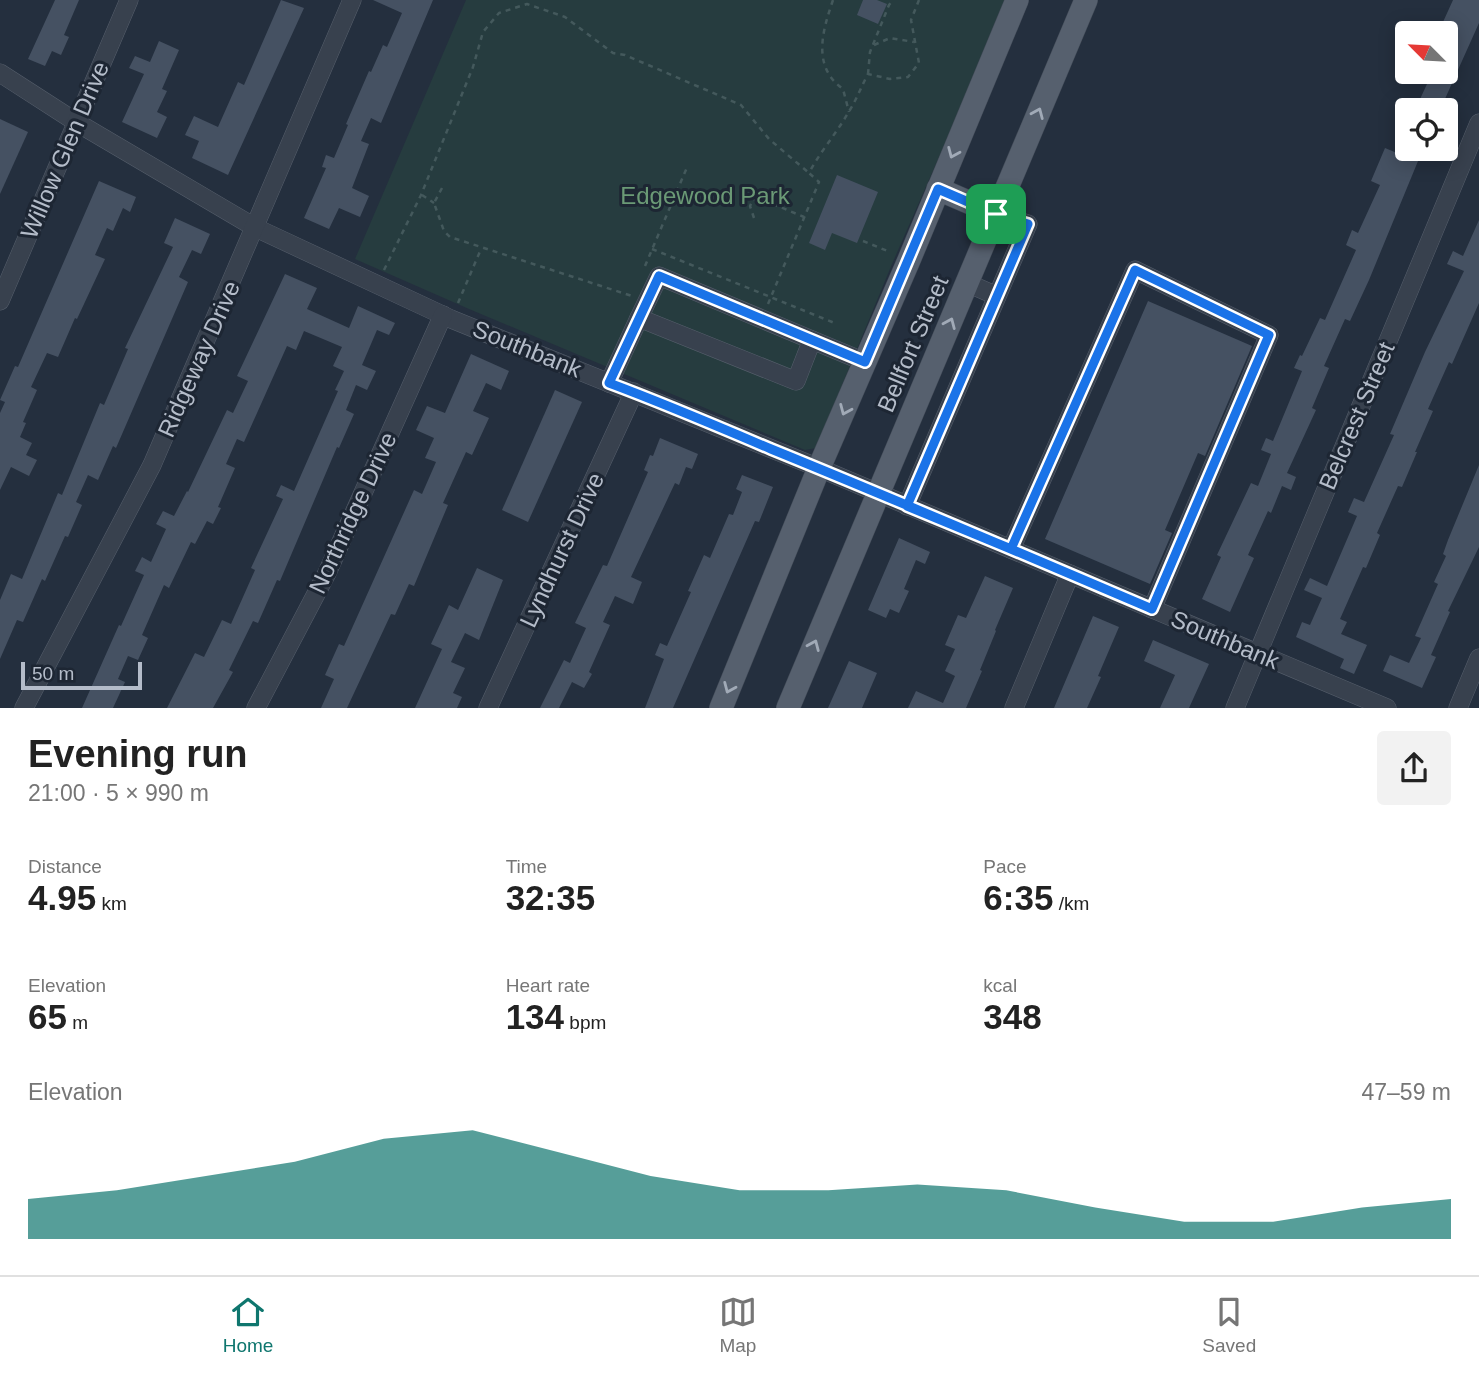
<!DOCTYPE html>
<meta charset="utf-8">
<style>
body{margin:0;font-family:Helvetica,sans-serif;background:#f2f2f2;color:#222;height:100vh;display:flex;flex-direction:column;font-size:26px;white-space:nowrap}
*{box-sizing:border-box;margin:0}
p{font-size:23px;color:#767676}
.icon{flex:none;width:38px;height:38px;fill:none;stroke:currentColor;stroke-width:2;stroke-linecap:round;stroke-linejoin:round}
.map{position:relative;height:708px;overflow:hidden}
.panel{display:flex;flex-direction:column;background:#fff;flex:1}
.panel>*{flex:none}
.needle{width:46px;rotate:294deg}
.tools{position:absolute;left:1395px;top:21px;display:grid;gap:14px}
.tools a{display:grid;place-items:center;width:63px;height:63px;border-radius:7px;background:#fff;box-shadow:0 4px 18px #0003;font-size:35px}
.scale{position:absolute;left:21px;bottom:18px;width:121px;box-sizing:border-box;padding-left:7px;border:4px solid #b4bcc9;border-top:0;font-size:19px;line-height:24px;white-space:nowrap;color:#b4bcc9;-webkit-text-stroke:5px #1d2633;paint-order:stroke}
.pin{position:absolute;display:grid;place-items:center;width:60px;height:60px;color:#fff;margin:-30px;border-radius:14px;box-shadow:0 4px 10px #0006}
.round{display:grid;place-items:center;flex:none;width:74px;height:74px;border-radius:7px;background:#f2f2f2}
.headline{display:flex;align-items:center;justify-content:space-between;height:119px;padding:0 28px}
h1{font-size:38px;font-weight:600;line-height:52px}
.stats{display:grid;grid-template-columns:repeat(3,1fr);gap:10px;height:119px;padding:7px 28px}
.stats div{display:grid;align-content:center}
.stats b{font-size:35px;font-weight:600}
.stats small{font-size:19px;font-weight:400}
.stats p{font-size:19px}
.chart{height:196px;padding:14px 28px}
.chart p{display:flex;justify-content:space-between}
.chart svg{width:100%;height:126px;margin-top:7px;fill:#0f766e;opacity:.7}
.menu{display:flex;justify-content:space-around;align-items:center;height:98px;border-top:2px solid #e0e0e0;background:#fff;font-size:19px;color:#767676}
.menu a{display:grid;justify-items:center;gap:4px}
.menu .current{color:#0f766e}
.map>svg:first-child{display:block}
.green{fill:#263c3f}
.building{fill:#455162}
.lines{fill:none;stroke-linecap:round;stroke-linejoin:round}
.minor-casing{stroke:#565f6c;stroke-width:19}
.major-casing{stroke:#414a57;stroke-width:24}
.path{stroke:#44595c;stroke-width:2.5;stroke-dasharray:5 5;stroke-linecap:butt}
.minor{stroke:#38414e;stroke-width:18}
.major{stroke:#56606e;stroke-width:23}
.oneway{stroke:#a1aab7}
.route-casing{stroke:#fff;stroke-width:14}
.route{stroke:#1a73e8;stroke-width:9}
.labels{text-anchor:middle;stroke-width:6;stroke-linejoin:round;paint-order:stroke}
.street-label{font-size:24px;fill:#b4bcc9;stroke:#1d2633}
.park-label{font-size:24px;fill:#6b9a76;stroke:#1d2633}
</style>
<div class="map">
<svg width="1479" height="708" viewBox="0 0 1479 708">
<rect width="100%" height="100%" fill="#242f3e"/>
<!-- green -->
<polygon class="green" points="466,0 1008,0 892,264 816,448 805,450 469,309 355,259"/>
<!-- building -->
<g class="building">
<polygon points="55,0 79,0 64,35 69,37 61,55 52,51 45,66 28,59"/>
<polygon points="281,0 304,8 228,175 192,158 199,141 185,135 194,116 218,127 238,82 244,85"/>
<polygon points="373,0 433,0 381,123 371,118 361,141 369,144 352,188 369,196 360,217 339,208 329,229 304,218 326,168 322,167 326,155 334,158 348,125 346,124 369,71 371,72 383,45 387,47 402,13"/>
<polygon points="863,0 877,0 887,4 878,24 857,15"/>
<polygon points="1453,0 1479,0 1479,23 1440,110 1415,110 1427,84 1399,72 1446,72 1446,33 1438,33"/>
<polygon points="159,41 179,50 162,89 167,91 157,112 167,117 157,138 122,122 144,74 129,68 135,56 150,62"/>
<polygon points="0,119 28,132 0,194"/>
<polygon points="1385,148 1397,153 1399,149 1423,149 1369,280 1350,321 1345,319 1324,366 1329,368 1312,408 1316,410 1287,473 1296,477 1291,490 1282,486 1271,513 1268,511 1248,555 1254,558 1230,612 1202,599 1221,557 1217,555 1251,483 1258,486 1271,454 1261,450 1266,438 1273,441 1302,371 1294,368 1300,355 1302,356 1320,318 1325,320 1356,250 1346,245 1352,230 1358,233 1380,185 1371,181"/>
<polygon points="837,175 878,192 857,243 832,233 825,250 809,243"/>
<polygon points="99,181 136,197 130,212 123,208 113,231 107,228 95,255 105,259 77,319 75,318 58,357 47,353 31,387 37,390 23,422 26,423 20,437 32,443 26,455 37,460 29,476 11,467 0,490 0,413 5,402 0,400 15,366 18,367"/>
<polygon points="175,218 210,234 201,254 192,250 179,277 188,282 116,448 113,446 98,480 88,475 76,502 82,505 68,537 65,536 45,581 42,579 23,622 17,620 0,659 0,600 11,574 22,579 58,493 62,495 100,403 104,405 128,349 125,348 173,247 164,243"/>
<polygon points="1479,220 1479,303 1452,364 1449,362 1428,409 1433,411 1415,452 1417,452 1402,487 1398,486 1377,533 1380,535 1366,568 1363,567 1340,619 1347,622 1341,634 1367,645 1354,674 1340,668 1344,659 1296,637 1302,622 1310,625 1322,598 1304,590 1310,578 1327,586 1357,516 1348,512 1354,498 1364,502 1394,435 1390,434 1425,352 1464,271 1447,264 1453,251 1463,256"/>
<polygon points="285,274 317,288 307,309 349,328 358,306 395,323 389,335 377,330 362,365 376,371 367,390 356,385 346,410 354,414 339,448 337,447 280,581 277,580 258,623 253,621 229,670 233,672 213,708 167,708 195,653 204,657 222,620 231,624 255,570 251,568 283,499 276,496 281,485 294,491 338,391 335,390 344,371 333,366 342,347 304,331 296,350 287,346 244,442 237,439 226,464 235,468 218,507 221,508 213,524 207,521 195,544 191,542 169,588 164,585 142,635 148,638 138,660 128,656 118,679 125,682 113,708 82,708 119,625 121,626 144,575 135,571 142,557 151,562 166,529 156,524 163,511 174,516 187,491 188,492 227,410 233,413 248,381 237,376"/>
<polygon points="1148,301 1252,346 1205,456 1198,453 1165,530 1172,533 1150,584 1045,539"/>
<polygon points="471,354 509,371 501,390 486,383 473,411 489,418 472,455 466,452 443,503 448,505 414,586 409,584 395,615 391,614 347,708 321,708 334,679 325,675 339,644 344,646 414,490 422,494 436,462 425,458 434,438 416,430 427,406 445,413"/>
<polygon points="555,390 582,402 528,522 502,510"/>
<polygon points="660,438 698,454 692,469 686,467 679,485 675,483 631,577 642,582 633,604 615,596 603,622 610,625 589,672 592,674 584,688 572,682 559,708 540,708 564,660 570,663 586,628 575,623 603,565 607,566 648,472 644,470 650,455 653,456"/>
<polygon points="1479,465 1479,547 1448,611 1450,612 1431,655 1436,657 1422,688 1383,671 1390,655 1409,663 1421,638 1415,636 1438,584 1434,582 1446,556 1443,554 1448,540"/>
<polygon points="742,475 773,487 759,522 755,521 737,562 673,708 645,708 664,659 655,655 660,643 667,646 691,592 688,591 704,555 710,558 729,514 733,515 742,492 736,489"/>
<polygon points="899,538 930,552 925,564 916,560 904,589 909,591 899,613 890,609 886,618 868,610"/>
<polygon points="477,568 503,580 479,640 465,633 451,662 465,668 453,693 462,697 457,708 415,708 442,649 431,644 449,605 458,610"/>
<polygon points="985,576 1013,588 995,630 996,631 980,670 982,671 966,708 908,708 916,691 943,703 955,676 945,671 955,649 945,645 958,615 966,618"/>
<polygon points="1093,616 1119,627 1098,676 1101,677 1087,708 1054,708"/>
<polygon points="1153,640 1209,664 1189,708 1160,708 1175,675 1144,661"/>
<polygon points="849,661 877,673 862,708 828,708"/>
</g>
<g class="lines">
<!-- minor casing -->
<g class="minor-casing">
<g id="minor">
<polyline points="0,73 76,122 256,228 451,319 819,468 1387,708"/>
<polygon points="659,276 812,340 796,381 639,318"/>
<polyline points="967,283 997,296"/>
<polyline points="0,301 129,0"/>
<polyline points="812,340 865,362"/>
<polyline points="609,383 639,318"/>
<polyline points="907,506 1028,224 996,214"/>
<polyline points="1011,549 1135,270 1269,335 1152,609"/>
<polyline points="24,708 152,465 352,0"/>
<polyline points="256,708 327,573 443,315"/>
<polyline points="488,708 634,392"/>
<polyline points="1014,708 1070,574"/>
<polyline points="1235,708 1479,123"/>
<polyline points="1458,708 1479,658"/>
</g>
</g>
<!-- major casing -->
<g class="major-casing">
<g id="major">
<polyline points="938,189 996,214"/>
<polyline points="721,708 819,468 909,260 1017,0"/>
<polyline points="788,708 1086,0"/>
</g>
</g>
<!-- path -->
<g class="path">
<path d="M833,0C822,32 812,67 843,89L849,112"/>
<polyline points="874,45 890,38 914,42"/>
<polyline points="868,74 870,52 889,5 893,0"/>
<polyline points="442,188 434,203 444,231 450,237 632,296"/>
<polyline points="422,195 434,203"/>
<polyline points="754,218 750,206 753,200 761,199 804,217"/>
<polyline points="863,241 890,252"/>
<polyline points="652,249 837,324"/>
<polyline points="645,266 688,165"/>
<polyline points="384,270 421,195 473,67 483,32 499,13 527,4 565,17 613,53 625,55 741,105 769,139 809,173"/>
<polyline points="458,303 481,249"/>
<path d="M768,304L819,182L809,173C820,152 836,134 848,113C856,101 861,87 868,74L890,79L908,77L919,63L911,20L919,0"/>
</g>
<!-- minor -->
<use href="#minor" class="minor"/>
<!-- major -->
<use href="#major" class="major"/>
</g>
<!-- one-way arrows -->
<defs><path id="oneway-chevron" d="M-2-3.5L2.5 0L-2 3.5" fill="none" stroke-width="1.6" stroke-linecap="round" stroke-linejoin="round" transform="scale(1.75)"/></defs>
<g class="oneway">
<use href="#oneway-chevron" transform="translate(1038 113) rotate(-67)"/>
<use href="#oneway-chevron" transform="translate(953 153) rotate(113)"/>
<use href="#oneway-chevron" transform="translate(950 323) rotate(-67)"/>
<use href="#oneway-chevron" transform="translate(845 410) rotate(113)"/>
<use href="#oneway-chevron" transform="translate(814 645) rotate(-67)"/>
<use href="#oneway-chevron" transform="translate(729 688) rotate(113)"/>
</g>
<g class="lines">
<!-- route casing -->
<g class="route-casing">
<path id="route" d="M996,214L938,189L865,362L659,276L609,383C663,403 717,426 771,449C899,501 1025,555 1152,609L1269,335L1135,270L1011,549L907,506L1028,224L996,214"/>
</g>
<!-- route -->
<use href="#route" class="route"/>
</g>
<g class="labels">
<!-- street labels -->
<g class="street-label">
<text transform="translate(65 150) rotate(-67)" y="8">Willow Glen Drive</text>
<text transform="translate(913 344) rotate(-67)" y="8">Bellfort Street</text>
<text transform="translate(527 349) rotate(22)" y="8">Southbank</text>
<text transform="translate(199 359) rotate(-66)" y="8">Ridgeway Drive</text>
<text transform="translate(1357 416) rotate(-67)" y="8">Belcrest Street</text>
<text transform="translate(353 513) rotate(-65)" y="8">Northridge Drive</text>
<text transform="translate(562 550) rotate(-65)" y="8">Lyndhurst Drive</text>
<text transform="translate(1225 640) rotate(23)" y="8">Southbank</text>
</g>
<!-- park labels -->
<g class="park-label">
<text x="705" y="204">Edgewood Park</text>
</g>
</g>
</svg>
<div class="tools">
<a><svg class="needle" viewBox="-14 -14 28 28"><path d="M0-13l5 13h-10z" fill="#e53935"/><path d="M0 13l5-13h-10z" fill="#767676"/></svg></a>
<a><svg class="icon" aria-label="locate" viewBox="0 0 24 24"><circle cx="12" cy="12" r="6"/><path d="M12 2v4M12 18v4M2 12h4M18 12h4"/></svg></a>
</div>
<div class="scale">50 m</div>
<div class="pin" style="left:996px;top:214px;background:#1e9e55"><svg class="icon" aria-label="arrive" viewBox="0 0 24 24"><path d="M6 21V4h12l-3 4 3 4H6"/></svg></div>
</div>
<section class="panel">
<div class="headline"><div><h1>Evening run</h1><p>21:00 · 5 × 990 m</p></div><a class="round"><svg class="icon" aria-label="share" viewBox="0 0 24 24"><path d="M12 15V3M7 8l5-5 5 5M5 13v7h14v-7"/></svg></a></div>
<div class="stats">
<div><p>Distance</p><b>4.95<small> km</small></b></div>
<div><p>Time</p><b>32:35</b></div>
<div><p>Pace</p><b>6:35<small> /km</small></b></div>
</div>
<div class="stats">
<div><p>Elevation</p><b>65<small> m</small></b></div>
<div><p>Heart rate</p><b>134<small> bpm</small></b></div>
<div><p>kcal</p><b>348</b></div>
</div>
<div class="chart"><p><span>Elevation</span>47–59 m</p>
<svg viewBox="0 0 160 44" preserveAspectRatio="none"><path d="M0 44V30L10 27L20 22L30 17L40 9L50 6L60 14L70 22L80 27L90 27L100 25L110 27L120 33L130 38L140 38L150 33L160 30V44z"/></svg>
</div>
</section>
<nav class="menu">
<a class="current"><svg class="icon" aria-label="home" viewBox="0 0 24 24"><path d="M3 11l9-7 9 7M6 9v11h12V9"/></svg>Home</a>
<a><svg class="icon" aria-label="map" viewBox="0 0 24 24"><path d="M3 6l6-2 6 2 6-2v14l-6 2-6-2-6 2zM9 4v14M15 6v14"/></svg>Map</a>
<a><svg class="icon" aria-label="saved" viewBox="0 0 24 24"><path d="M7 4h10v16l-5-4-5 4z"/></svg>Saved</a>
</nav>
